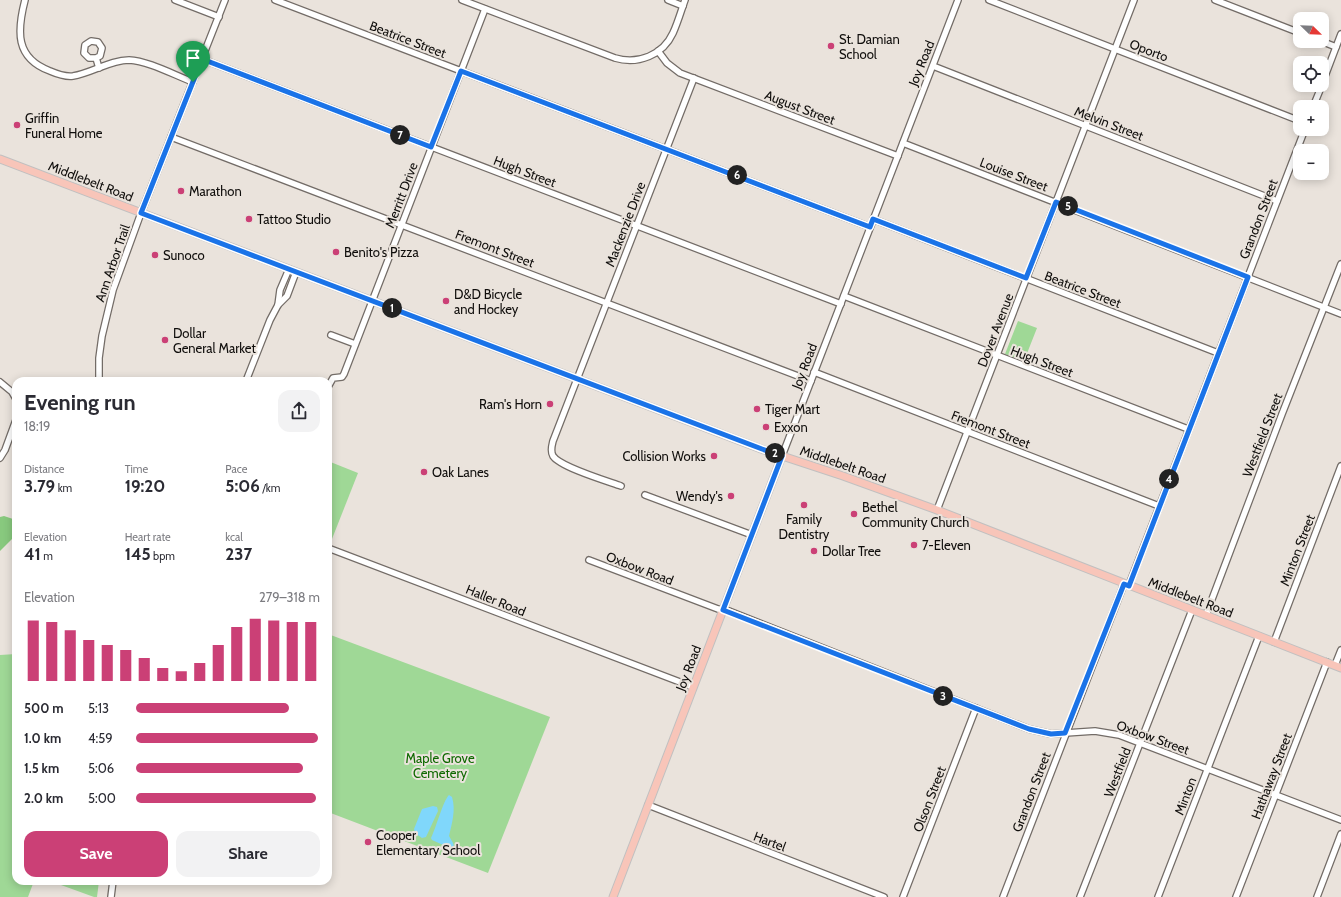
<!DOCTYPE html>
<meta charset="utf-8">
<style>
body{margin:0;font-family:Cabin,sans-serif;background:#f2f2f3;color:#2b2b33;height:100vh;display:flex;flex-direction:column;font-size:15px;white-space:nowrap}
*{box-sizing:border-box;margin:0}
p{font-size:13px;color:#7c7c81}
.icon{flex:none;width:22px;height:22px;fill:none;stroke:currentColor;stroke-width:2;stroke-linecap:round;stroke-linejoin:round}
.map{position:relative;flex:1;overflow:hidden}
.sheet{position:absolute;left:12px;top:377px;width:320px;height:508px;display:flex;flex-direction:column;background:#fff;border-radius:12px;box-shadow:0 2px 10px #0003}
.sheet>*{flex:none}
.needle{width:26px;rotate:113deg}
.controls{position:absolute;left:1293px;top:12px;display:grid;gap:8px}
.controls a{display:grid;place-items:center;width:36px;height:36px;border-radius:8px;background:#fff;box-shadow:0 2px 10px #0003;font-size:20px}
.pin{position:absolute;display:grid;place-items:center;width:34px;height:34px;color:#fff;margin:-41px -17px;border-radius:50% 50% 50% 0;rotate:-45deg;box-shadow:0 0 4px #0007}
.pin .icon{rotate:45deg}
.km{position:absolute;width:20px;height:20px;margin:-10px;border-radius:50%;background:#222;color:#fff;font-size:11px;line-height:20px;text-align:center}
.round{display:grid;place-items:center;flex:none;width:42px;height:42px;border-radius:12px;background:#f2f2f3}
.headline{display:flex;align-items:center;justify-content:space-between;height:68px;padding:0 12px}
h1{font-size:22px;font-weight:700;line-height:30px}
.figures{display:grid;grid-template-columns:repeat(3,1fr);gap:6px;height:68px;padding:4px 12px}
.figures div{display:grid;align-content:center}
.figures b{font-size:17px;font-weight:700}
.figures small{font-size:11px;font-weight:400}
.figures p{font-size:11px}
.chart{height:112px;padding:8px 12px}
.chart p{display:flex;justify-content:space-between}
.chart svg{width:100%;height:72px;margin-top:4px;stroke:#cb4076;stroke-width:6}
.cta{display:flex;gap:8px;margin-top:auto;padding:8px 12px}
.cta a{flex:1;height:46px;border-radius:12px;background:#cb4076;color:#fff;font-size:16px;font-weight:700;line-height:46px;text-align:center}
.cta a+a{background:#f2f2f3;color:#2b2b33}
ul{padding:0 12px;list-style:none;font-size:13px}
li{display:grid;grid-template-columns:64px 48px 1fr;align-items:center;height:30px}
li i{height:10px;border-radius:5px;background:#cb4076}
.map>svg:first-child{display:block}
.green{fill:#9fd896}
.forest{fill:#88c97e}
.water{fill:#80d7fb}
.lines{fill:none;stroke-linecap:round;stroke-linejoin:round}
.minor-casing{stroke:#736c67;stroke-width:8}
.major-casing{stroke:#c1c0c0;stroke-width:9}
.minor{stroke:#fff;stroke-width:5.5}
.major{stroke:#f8c5b9;stroke-width:7}
.route-casing{stroke:#fff;stroke-width:8}
.route{stroke:#1a73e8;stroke-width:5}
.poi-dot{fill:#cb4076;stroke:#eae3dc;stroke-width:1.5}
.labels{text-anchor:middle;stroke-width:4;stroke-linejoin:round;paint-order:stroke}
.street-label{font-size:13px;fill:#100e0c;stroke:#eae3dc}
.poi-label{font-size:13px;fill:#100e0c;stroke:#eae3dc;text-anchor:start}
.park-label{font-size:13px;fill:#0f6900;stroke:#eae3dc}
</style>
<div class="map">
<svg width="1341" height="897" viewBox="0 0 1341 897">
<rect width="100%" height="100%" fill="#eae3dc"/>
<!-- green -->
<g class="green">
<polygon points="1018,321 1037,328 1024,361 1005,354"/>
<polygon points="328,461 358,473 330,544 328,543"/>
<polygon points="328,634 550,717 488,873 328,812"/>
<polygon points="16,654 16,881 34,881 28,897 0,897 0,655"/>
<polygon points="50,881 99,881 97,897 94,897"/>
</g>
<!-- forest -->
<polygon class="forest" points="4,516 16,520 16,535 0,551 0,517"/>
<!-- water -->
<g class="water">
<path d="M449,795L452,797C456,810 452,823 449,836L453,843L454,847L452,849L432,840L431,838C436,828 443,801 449,795Z"/>
<polygon points="433,806 437,807 438,811 426,837 422,838 415,833 414,829 422,809"/>
</g>
<g class="lines">
<!-- minor casing -->
<g class="minor-casing">
<g id="minor">
<path d="M25,0C17,31 15,58 50,71C57,74 65,77 73,76C92,73 110,60 129,60C149,61 174,75 193,82"/>
<polyline points="175,0 219,17"/>
<polyline points="275,0 870,227"/>
<path d="M462,0L615,58C638,65 663,55 673,33C678,22 681,11 685,0"/>
<polyline points="668,0 683,6"/>
<polyline points="989,0 1300,121"/>
<polyline points="1215,0 1300,33"/>
<polyline points="1321,41 1336,47"/>
<polyline points="658,51 667,63 680,73 898,156"/>
<polyline points="96,58 89,58 84,53 85,45 91,41 98,42 102,48 100,56 96,58 99,68"/>
<polyline points="202,59 841,304"/>
<polyline points="933,66 1277,201"/>
<polyline points="1322,84 1341,34"/>
<polyline points="1313,107 1322,85"/>
<polyline points="171,137 811,381"/>
<polyline points="903,143 1341,314"/>
<polyline points="873,219 1218,353"/>
<polyline points="844,296 1188,429"/>
<polyline points="278,305 280,290 289,269"/>
<polyline points="331,335 355,344"/>
<polyline points="814,372 1159,506"/>
<polyline points="99,381 99,358 102,336 113,290 141,213 225,0"/>
<polyline points="246,381 270,320 278,305 287,296 296,272"/>
<polyline points="0,382 12,392 16,399"/>
<polyline points="328,387 333,378 342,377 344,374 485,9"/>
<polyline points="782,456 958,0"/>
<polyline points="0,458 5,450 16,420"/>
<path d="M621,486C607,481 560,467 553,456C550,451 552,445 553,441L694,78"/>
<polyline points="645,495 752,535"/>
<polyline points="937,510 1134,0"/>
<polyline points="328,548 693,687"/>
<polyline points="589,560 718,609 729,611 1029,729 1051,734 1095,731 1119,735 1341,820"/>
<polyline points="1129,585 1305,129"/>
<polyline points="1206,615 1282,414 1341,264"/>
<polyline points="1274,642 1341,466"/>
<polyline points="1335,665 1341,650"/>
<polyline points="648,805 884,897"/>
<polyline points="111,897 113,881"/>
<polyline points="903,897 976,708"/>
<polyline points="1003,897 1124,584"/>
<polyline points="1080,897 1192,610"/>
<polyline points="1158,897 1259,636"/>
<polyline points="1236,897 1327,662"/>
<polyline points="1317,897 1341,834"/>
</g>
</g>
<!-- major casing -->
<g class="major-casing">
<g id="major">
<polyline points="0,159 764,450 843,476 937,510 1341,668"/>
<polyline points="613,897 782,456"/>
</g>
</g>
<!-- minor -->
<use href="#minor" class="minor"/>
<!-- major -->
<use href="#major" class="major"/>
</g>
<g class="lines">
<!-- route casing -->
<g class="route-casing">
<polygon id="route" points="202,59 431,147 461,71 870,227 873,219 1026,278 1056,202 1248,277 1129,586 1124,584 1065,733 1051,734 1029,729 723,610 782,456 762,449 141,213"/>
</g>
<!-- route -->
<use href="#route" class="route"/>
</g>
<!-- markers -->
<g class="poi-dot">
<circle cx="831" cy="46" r="4"/>
<circle cx="17" cy="125" r="4"/>
<circle cx="181" cy="191" r="4"/>
<circle cx="249" cy="219" r="4"/>
<circle cx="336" cy="252" r="4"/>
<circle cx="155" cy="255" r="4"/>
<circle cx="446" cy="301" r="4"/>
<circle cx="165" cy="340" r="4"/>
<circle cx="550" cy="404" r="4"/>
<circle cx="757" cy="409" r="4"/>
<circle cx="766" cy="427" r="4"/>
<circle cx="714" cy="456" r="4"/>
<circle cx="424" cy="472" r="4"/>
<circle cx="731" cy="496" r="4"/>
<circle cx="804" cy="505" r="4"/>
<circle cx="854" cy="514" r="4"/>
<circle cx="914" cy="545" r="4"/>
<circle cx="814" cy="551" r="4"/>
<circle cx="368" cy="842" r="4"/>
</g>
<g class="labels">
<!-- street labels -->
<g class="street-label">
<text transform="translate(408 39) rotate(21)" y="5">Beatrice Street</text>
<text transform="translate(1149 50) rotate(21)" y="5">Oporto</text>
<text transform="translate(921 63) rotate(-68)" y="5">Joy Road</text>
<text transform="translate(800 107) rotate(21)" y="5">August Street</text>
<text transform="translate(1109 123) rotate(21)" y="5">Melvin Street</text>
<text transform="translate(525 171) rotate(21)" y="5">Hugh Street</text>
<text transform="translate(1014 174) rotate(21)" y="5">Louise Street</text>
<text transform="translate(91 181) rotate(21)" y="5">Middlebelt Road</text>
<text transform="translate(401 195) rotate(-69)" y="5">Merritt Drive</text>
<text transform="translate(1258 219) rotate(-69)" y="5">Grandon Street</text>
<text transform="translate(625 224) rotate(-69)" y="5">Mackenzie Drive</text>
<text transform="translate(495 248) rotate(21)" y="5">Fremont Street</text>
<text transform="translate(112 263) rotate(-71)" y="5">Ann Arbor Trail</text>
<text transform="translate(1083 289) rotate(21)" y="5">Beatrice Street</text>
<text transform="translate(995 330) rotate(-69)" y="5">Dover Avenue</text>
<text transform="translate(1042 361) rotate(21)" y="5">Hugh Street</text>
<text transform="translate(804 366) rotate(-69)" y="5">Joy Road</text>
<text transform="translate(991 429) rotate(21)" y="5">Fremont Street</text>
<text transform="translate(1262 435) rotate(-69)" y="5">Westfield Street</text>
<text transform="translate(843 464) rotate(19)" y="5">Middlebelt Road</text>
<text transform="translate(1297 550) rotate(-69)" y="5">Minton Street</text>
<text transform="translate(640 568) rotate(21)" y="5">Oxbow Road</text>
<text transform="translate(1191 597) rotate(21)" y="5">Middlebelt Road</text>
<text transform="translate(496 600) rotate(22)" y="5">Haller Road</text>
<text transform="translate(688 668) rotate(-69)" y="5">Joy Road</text>
<text transform="translate(1153 737) rotate(20)" y="5">Oxbow Street</text>
<text transform="translate(1117 772) rotate(-69)" y="5">Westfield</text>
<text transform="translate(1271 776) rotate(-69)" y="5">Hathaway Street</text>
<text transform="translate(1031 792) rotate(-69)" y="5">Grandon Street</text>
<text transform="translate(1185 796) rotate(-69)" y="5">Minton</text>
<text transform="translate(929 799) rotate(-69)" y="5">Olson Street</text>
<text transform="translate(770 841) rotate(21)" y="5">Hartel</text>
</g>
<!-- poi labels -->
<g class="poi-label">
<text x="839" y="44">St. Damian<tspan x="839" dy="15">School</tspan></text>
<text x="25" y="123">Griffin<tspan x="25" dy="15">Funeral Home</tspan></text>
<text x="189" y="196">Marathon</text>
<text x="257" y="224">Tattoo Studio</text>
<text x="344" y="257">Benito's Pizza</text>
<text x="163" y="260">Sunoco</text>
<text x="454" y="299">D&amp;D Bicycle<tspan x="454" dy="15">and Hockey</tspan></text>
<text x="173" y="338">Dollar<tspan x="173" dy="15">General Market</tspan></text>
<text x="542" y="409" text-anchor="end">Ram's Horn</text>
<text x="765" y="414">Tiger Mart</text>
<text x="774" y="432">Exxon</text>
<text x="706" y="461" text-anchor="end">Collision Works</text>
<text x="432" y="477">Oak Lanes</text>
<text x="723" y="501" text-anchor="end">Wendy's</text>
<text x="862" y="512">Bethel<tspan x="862" dy="15">Community Church</tspan></text>
<text x="804" y="524" text-anchor="middle">Family<tspan x="804" dy="15">Dentistry</tspan></text>
<text x="922" y="550">7-Eleven</text>
<text x="822" y="556">Dollar Tree</text>
<text x="376" y="840">Cooper<tspan x="376" dy="15">Elementary School</tspan></text>
</g>
<!-- park labels -->
<g class="park-label">
<text x="440" y="763">Maple Grove<tspan x="440" dy="15">Cemetery</tspan></text>
</g>
</g>
</svg>
<div class="controls">
<a><svg class="needle" viewBox="-14 -14 28 28"><path d="M0-13l5 13h-10z" fill="#e53935"/><path d="M0 13l5-13h-10z" fill="#7c7c81"/></svg></a>
<a><svg class="icon" aria-label="locate" viewBox="0 0 24 24"><circle cx="12" cy="12" r="6"/><path d="M12 2v4M12 18v4M2 12h4M18 12h4"/></svg></a>
<a>+</a>
<a>−</a>
</div>
<div class="pin" style="left:193px;top:82px;background:#1e9e55"><svg class="icon" aria-label="arrive" viewBox="0 0 24 24"><path d="M6 21V4h12l-3 4 3 4H6"/></svg></div>
<b class="km" style="left:392px;top:308px">1</b>
<b class="km" style="left:775px;top:453px">2</b>
<b class="km" style="left:943px;top:696px">3</b>
<b class="km" style="left:1169px;top:479px">4</b>
<b class="km" style="left:1068px;top:206px">5</b>
<b class="km" style="left:737px;top:175px">6</b>
<b class="km" style="left:400px;top:135px">7</b>
<section class="sheet">
<div class="headline"><div><h1>Evening run</h1><p>18:19</p></div><a class="round"><svg class="icon" aria-label="share" viewBox="0 0 24 24"><path d="M12 15V3M7 8l5-5 5 5M5 13v7h14v-7"/></svg></a></div>
<div class="figures">
<div><p>Distance</p><b>3.79<small> km</small></b></div>
<div><p>Time</p><b>19:20</b></div>
<div><p>Pace</p><b>5:06<small> /km</small></b></div>
</div>
<div class="figures">
<div><p>Elevation</p><b>41<small> m</small></b></div>
<div><p>Heart rate</p><b>145<small> bpm</small></b></div>
<div><p>kcal</p><b>237</b></div>
</div>
<div class="chart"><p><span>Elevation</span>279–318 m</p>
<svg viewBox="0 0 160 44" preserveAspectRatio="none"><path d="M5 44V7M15 44V8M25 44V13M35 44V19M45 44V22M55 44V25M65 44V30M75 44V36M85 44V38M95 44V33M105 44V22M115 44V11M125 44V6M135 44V7M145 44V8M155 44V8"/></svg>
</div>
<ul>
<li><b>500 m</b>5:13<i style="width:83%"></i></li>
<li><b>1.0 km</b>4:59<i style="width:99%"></i></li>
<li><b>1.5 km</b>5:06<i style="width:91%"></i></li>
<li><b>2.0 km</b>5:00<i style="width:98%"></i></li>
</ul>
<div class="cta"><a>Save</a><a>Share</a></div>
</section>
</div>
